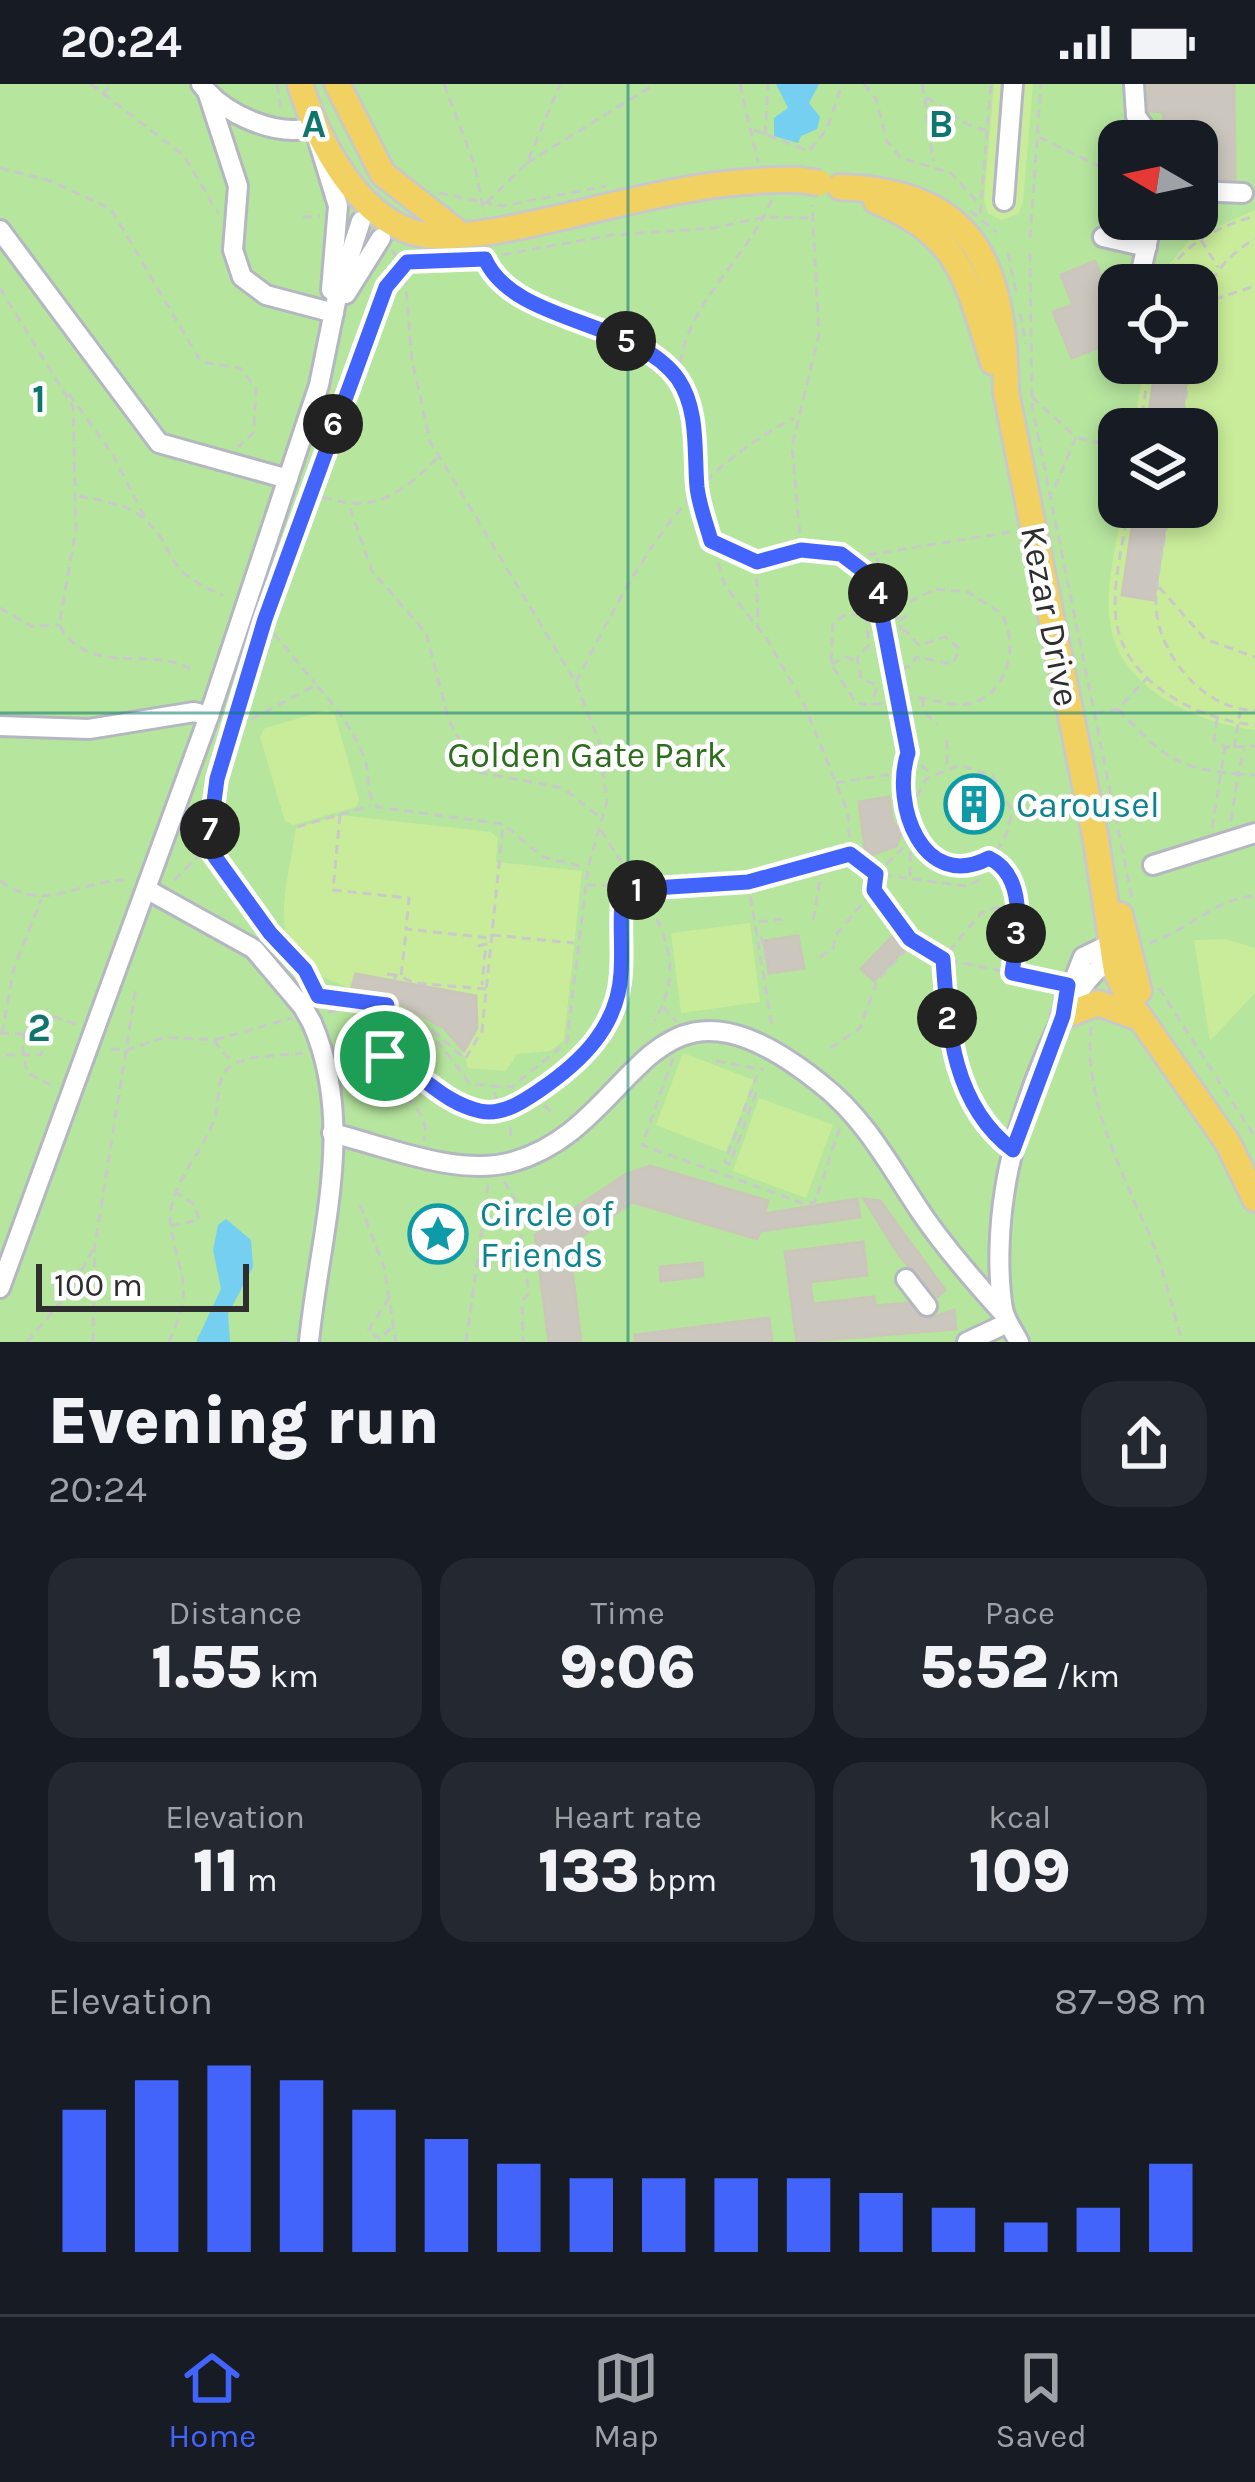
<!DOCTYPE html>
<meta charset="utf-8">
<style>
body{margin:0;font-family:Karla,sans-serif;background:#242831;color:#f1f3f6;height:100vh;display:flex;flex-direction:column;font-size:45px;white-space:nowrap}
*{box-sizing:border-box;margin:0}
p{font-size:39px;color:#9ea1a6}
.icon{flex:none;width:66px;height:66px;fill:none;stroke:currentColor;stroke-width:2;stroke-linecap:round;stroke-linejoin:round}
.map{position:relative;height:1258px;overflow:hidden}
.panel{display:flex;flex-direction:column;background:#171b24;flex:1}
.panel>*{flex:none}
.needle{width:78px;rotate:279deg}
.tools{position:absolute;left:1098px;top:36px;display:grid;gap:24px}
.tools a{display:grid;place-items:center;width:120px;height:120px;border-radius:24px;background:#171b24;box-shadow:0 6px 18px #0003;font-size:60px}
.scale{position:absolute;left:36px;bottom:30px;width:213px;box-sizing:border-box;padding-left:12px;border:6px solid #2e2e2e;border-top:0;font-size:33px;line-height:42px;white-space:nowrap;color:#2e2e2e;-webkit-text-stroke:9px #fff;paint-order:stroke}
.pin{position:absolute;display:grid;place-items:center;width:102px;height:102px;color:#fff;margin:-51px;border:6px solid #fff;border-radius:50%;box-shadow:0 3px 12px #0007}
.km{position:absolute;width:60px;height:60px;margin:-30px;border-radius:50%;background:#222;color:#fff;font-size:33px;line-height:60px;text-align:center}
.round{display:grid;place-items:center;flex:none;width:126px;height:126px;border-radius:36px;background:#242831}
.head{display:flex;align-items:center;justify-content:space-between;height:204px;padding:0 48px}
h1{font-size:66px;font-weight:800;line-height:90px}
.metrics{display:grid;grid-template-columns:repeat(3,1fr);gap:18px;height:204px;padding:12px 48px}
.metrics div{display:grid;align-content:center;border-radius:30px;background:#242831;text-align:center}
.metrics b{font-size:60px;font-weight:800}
.metrics small{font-size:33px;font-weight:400}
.metrics p{font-size:33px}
.chart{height:336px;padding:24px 48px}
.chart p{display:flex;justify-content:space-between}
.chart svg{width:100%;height:216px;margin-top:12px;stroke:#4264fb;stroke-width:6}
.status{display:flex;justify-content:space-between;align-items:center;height:84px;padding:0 60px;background:#171b24;direction:ltr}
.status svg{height:33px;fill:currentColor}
.dock{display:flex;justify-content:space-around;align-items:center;height:168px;border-top:3px solid #363941;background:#171b24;font-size:33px;color:#9ea1a6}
.dock a{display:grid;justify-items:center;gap:6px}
.dock .current{color:#4264fb}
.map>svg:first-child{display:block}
.green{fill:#b6e59e;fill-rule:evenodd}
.pitch{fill:#c9ec9a}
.water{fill:#75cff0}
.building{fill:#cbc7bf;stroke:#cbc5ba;stroke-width:3}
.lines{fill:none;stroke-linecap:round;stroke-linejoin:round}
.minor-casing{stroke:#b4b7c1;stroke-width:24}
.major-casing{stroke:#c9c9c9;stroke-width:30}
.path{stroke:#c9c9c9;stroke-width:3;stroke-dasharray:9 6;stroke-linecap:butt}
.minor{stroke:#fff;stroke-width:18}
.major{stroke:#f2d163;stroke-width:24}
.minor-bridge-casing{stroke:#b4b7c1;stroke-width:24;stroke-linecap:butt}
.major-bridge-casing{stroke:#c9c9c9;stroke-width:30;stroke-linecap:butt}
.minor-bridge{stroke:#fff;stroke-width:18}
.major-bridge{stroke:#f2d163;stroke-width:24}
.route-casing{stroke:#fff;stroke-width:24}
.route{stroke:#4264fb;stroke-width:15}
.grid{fill:none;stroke:#0f766e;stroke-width:3;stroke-opacity:0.55}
.labels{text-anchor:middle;stroke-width:9;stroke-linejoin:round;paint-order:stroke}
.street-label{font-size:36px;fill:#2e2e2e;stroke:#fff}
.park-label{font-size:36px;fill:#2c6e1b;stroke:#fff}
.culture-label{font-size:36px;fill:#0d838f;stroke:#fff;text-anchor:start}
.grid-label{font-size:39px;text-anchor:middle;font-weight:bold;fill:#0f766e;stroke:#fff;stroke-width:9;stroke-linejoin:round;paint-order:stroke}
</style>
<div class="status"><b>20:24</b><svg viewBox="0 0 49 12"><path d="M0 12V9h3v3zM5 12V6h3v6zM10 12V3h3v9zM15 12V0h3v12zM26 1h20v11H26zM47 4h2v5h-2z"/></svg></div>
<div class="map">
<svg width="1255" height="1258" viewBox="0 0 1255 1258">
<rect width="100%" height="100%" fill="#efe9e1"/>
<!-- green -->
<path class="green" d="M0,0H1255V1258H0ZM1119,57H1197V135H1119ZM1119,201H1197V279H1119ZM1119,345H1197V423H1119Z"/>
<!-- pitch -->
<g class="pitch">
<polygon points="994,0 1033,0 1023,118 1018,130 1001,136 988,129 984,116"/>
<path d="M1255,126V646C1199,639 1123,607 1111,544C1103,505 1117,461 1122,423H1197V345H1134L1144,279H1197V201H1156L1159,193L1190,155Z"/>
<polygon points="327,626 335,631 359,716 356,723 293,741 285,737 260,653 265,644"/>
<path d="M340,731L491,748L498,754L496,778L582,787L564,956L550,967L517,970L506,987L468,984C448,898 298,925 285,846C280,816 292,775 296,744Z"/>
<polygon points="750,839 760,918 681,929 671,849"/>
<polygon points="1225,855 1255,864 1255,909 1210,957 1194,856"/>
<polygon points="683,969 754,996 726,1068 656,1041"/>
<polygon points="759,1014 833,1041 806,1114 733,1087"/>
</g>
<!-- water -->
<g class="water">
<polygon points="776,0 819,0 809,19 820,33 817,45 801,52 798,59 774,52 774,34 788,24"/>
<polygon points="226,1135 251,1156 253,1183 228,1230 230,1258 196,1258 221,1205 213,1166 218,1141"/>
</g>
<!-- building -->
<g class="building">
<polygon points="1148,0 1234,0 1235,95 1197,94 1196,49 1165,49 1163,28 1149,27"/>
<polygon points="1095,177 1107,207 1119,202 1119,255 1072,274 1053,228 1073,221 1061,191"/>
<polygon points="1156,279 1189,279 1180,345 1118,345 1120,332 1148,336"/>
<polygon points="1135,423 1168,423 1154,516 1122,511"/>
<circle cx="974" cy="721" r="26"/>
<polygon points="889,713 893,738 902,749 896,762 866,773 859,718"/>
<polygon points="798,852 804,884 769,889 764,857"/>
<polygon points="893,852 905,864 874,897 861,885"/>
<polygon points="356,890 476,912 477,944 464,967 444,944 393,916 352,903"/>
<polygon points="650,1082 768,1117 764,1130 857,1115 860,1133 760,1147 757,1155 632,1118 569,1161 581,1258 549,1258 535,1151 626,1090"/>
<polygon points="864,1115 880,1117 945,1206 937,1213 899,1171"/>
<polygon points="863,1158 867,1191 810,1198 813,1220 874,1213 875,1222 907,1219 928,1235 954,1226 956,1245 797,1258 785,1168"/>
<polygon points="702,1179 703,1192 661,1197 660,1183"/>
<polygon points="769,1234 772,1258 635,1258 635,1251"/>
</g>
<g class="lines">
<!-- minor casing -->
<g class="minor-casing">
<g id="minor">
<path d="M201,0C224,31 278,54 314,43L338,122L331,206"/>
<polyline points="1134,0 1136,32 1154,57"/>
<polyline points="208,10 238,102 233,166 242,193 266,211 334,229"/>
<polyline points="1197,107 1243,109"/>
<polyline points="1004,117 1013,0"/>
<polyline points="0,146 159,359 288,395"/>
<polyline points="1103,153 1147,163"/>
<polyline points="1140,192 1151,142"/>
<polyline points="346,210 381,154"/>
<polyline points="0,642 89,645 194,628 209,632"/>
<polyline points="1153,781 1255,749"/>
<polyline points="148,806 254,865 303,923"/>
<polyline points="1065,919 1083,873 1120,855"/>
<path d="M332,1049C385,1062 457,1093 512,1078C642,1042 644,858 821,1000C866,1035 891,1084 922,1130C946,1165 974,1197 1003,1229"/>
<polyline points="906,1195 927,1222"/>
<polyline points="0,1204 209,632 319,301 338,208 361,137"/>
<path d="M309,1258C319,1153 357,1042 312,939"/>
<polyline points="967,1258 999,1243"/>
<path d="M1019,1258C1014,1248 1005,1236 1003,1225C997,1188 999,1142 1005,1105C1013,1049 1063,888 1121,871"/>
</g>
</g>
<!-- major casing -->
<g class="major-casing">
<g id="major">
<path d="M300,0C317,55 359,140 425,151C463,157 532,140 571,131C647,113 720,94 799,96"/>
<polyline points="337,0 383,90 456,147"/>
<path d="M840,103C978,108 1004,183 1006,308L1096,756L1116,887L1132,922L1228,1059L1255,1115"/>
<path d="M876,117C962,151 967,198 993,278"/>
<polyline points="1120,831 1139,907"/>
<polyline points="1063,932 1098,919 1139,934"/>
</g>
</g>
<!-- path -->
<g class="path">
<polyline points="91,0 184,72 218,129"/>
<polyline points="277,0 282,28"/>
<polyline points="444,0 474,79 484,129"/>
<polyline points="740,0 758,78"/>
<polyline points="864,0 876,15 887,57 901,74 951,89 981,122"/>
<path d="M922,0L924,13C949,23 960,43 988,46"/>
<polyline points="102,10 112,0"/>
<polyline points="925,15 933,77"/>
<polyline points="754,46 809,67 827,45 842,0"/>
<polyline points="765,51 768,0"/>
<polyline points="1039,53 1119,92"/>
<polyline points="527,79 655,0"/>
<polyline points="0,84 48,96 111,125 201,278 240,284 256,304 254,348 238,363"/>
<polyline points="439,109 503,122 606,102"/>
<polyline points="487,118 527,79 560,0"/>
<polyline points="970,127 997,148"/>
<polyline points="980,130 991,0"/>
<polyline points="303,133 320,132"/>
<polyline points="1030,154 1041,0"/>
<polyline points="1201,156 1218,183"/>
<polyline points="392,167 404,181 412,276 430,357 576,599 599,657 607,718 588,783 567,958 512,1003 492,1002 500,1026"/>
<polyline points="1008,169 1017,213"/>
<polyline points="1030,169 1032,323 1132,814"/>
<polyline points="486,174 510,204 639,263 678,296 689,316 697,407 725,502 767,555 804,620 848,729 850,770 876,790 874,806 910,855 943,875 1055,898"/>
<path d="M1163,201C1178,161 1217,143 1255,132"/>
<path d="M0,204L73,323L76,445L59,541C92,597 151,558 195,588"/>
<polyline points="1200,220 1255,202"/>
<polyline points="1020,229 1026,260"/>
<path d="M1197,239C1202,203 1223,173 1255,155"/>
<path d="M678,294C683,219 745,180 772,115"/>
<polyline points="69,310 113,371 145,434"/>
<polyline points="1032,313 1076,353 1052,410"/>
<polyline points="1140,345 1150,279"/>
<polyline points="1181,345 1191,279"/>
<polyline points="1078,354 1119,363"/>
<path d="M309,408C366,431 395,418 437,374"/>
<path d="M79,412C100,417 126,419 143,434C182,467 157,485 223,511"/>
<path d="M1129,423C1123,459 1112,499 1116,535C1123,598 1198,636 1255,641"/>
<path d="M1170,423C1165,454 1157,486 1156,517C1155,567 1203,627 1255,626"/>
<polyline points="350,424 372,487 426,549 449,637 477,688 563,704 602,735"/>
<polyline points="713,458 757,477 801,466 840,470 874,494 908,669 901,688 910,739"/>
<polyline points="801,464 792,362 819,250 812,121"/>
<polyline points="853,473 1011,448"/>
<polyline points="756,479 758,541"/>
<polyline points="875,494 878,474"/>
<polyline points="1159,503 1205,555 1255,573"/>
<path d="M936,505L968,508L1001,529C1020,560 1008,613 967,620C948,623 930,612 911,614C891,615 876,624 856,619L831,580L833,539L843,532L894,525Z"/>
<polyline points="0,524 31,542 59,541"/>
<polyline points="895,527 901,546"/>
<polyline points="866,531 869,561 857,574 861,595 877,601 872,621"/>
<polyline points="899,536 909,531"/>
<polyline points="264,538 315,599"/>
<polyline points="890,556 905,546 919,561 945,553 960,565 952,580 916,573 911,582 896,587"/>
<polyline points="831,580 847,573 854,576"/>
<path d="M576,598C633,488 679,393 794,334"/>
<polyline points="922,614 925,629 937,640"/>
<path d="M1118,625C1162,671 1173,684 1238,690L1244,665"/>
<polyline points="1095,629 1118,625 1148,593"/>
<path d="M237,635L248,637L316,601C336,622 355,648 365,676C371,693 364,708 377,723L503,740L543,773L584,783"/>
<polyline points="1217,635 1214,656 1225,663 1255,662"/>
<polyline points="947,656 947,681"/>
<polyline points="1234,664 1240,628"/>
<polyline points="910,671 929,688"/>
<polyline points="836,699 898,689"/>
<path d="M910,726L926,695L960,681L992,692L1011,725C1011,765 981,789 942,780L915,754"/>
<polyline points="340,731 333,806 409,814 406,845 490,854"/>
<polyline points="1231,737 1238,690 1255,691"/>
<polyline points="297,743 370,722"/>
<polyline points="1212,744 1225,663"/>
<path d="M601,746C634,804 700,864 654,937"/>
<path d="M914,753L876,790L965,802L978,797L989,774L1011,792L1017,817L981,829L943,875C947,935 949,1015 1000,1056"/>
<polyline points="209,764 270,849 305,887 317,910"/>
<polyline points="910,792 911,742"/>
<polyline points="174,796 208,763 217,695 265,535 321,367 395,189 407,178 479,175 612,151 714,144 764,133 813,134"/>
<path d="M0,797C46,831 78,795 130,796"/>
<polyline points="748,798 772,943"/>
<polyline points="587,801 705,803 849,771"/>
<polyline points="813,836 823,780"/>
<polyline points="759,838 780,835 787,839"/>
<polyline points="492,851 574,859"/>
<polyline points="761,852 768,879"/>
<path d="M1149,859C1187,847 1214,815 1255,812"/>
<polyline points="478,862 486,860 482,901"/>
<polyline points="820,873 833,865 835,852 873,807"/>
<polyline points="1013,887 1016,819"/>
<polyline points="387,890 401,892 406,848"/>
<polyline points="395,897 395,891 416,899 486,905"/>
<polyline points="1159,904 1255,1053"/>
<path d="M313,912C400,919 419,928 469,999L490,1002"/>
<polyline points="663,923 677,938"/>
<polyline points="328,928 380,922"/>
<path d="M1091,943C1083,1014 1122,1088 1149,1150C1163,1185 1172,1222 1182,1258"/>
<polyline points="432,946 465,975 482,947 503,742"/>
<polyline points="0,949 38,951 48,959 40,971 0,971"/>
<polyline points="2,949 14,884 41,816"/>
<polyline points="215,956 292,934"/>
<polyline points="831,964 860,944 877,897 912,859"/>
<polyline points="111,965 127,966 165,953 213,956 232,978"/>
<path d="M385,972C420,986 440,1018 480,1027C502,1032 522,1018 540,1006C581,978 618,942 621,889C623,860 619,834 623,805"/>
<polyline points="673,974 642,1061 805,1120 815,1118 840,1043"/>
<path d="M385,975C386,1011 434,1020 424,1057"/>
<polyline points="716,977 764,986"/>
<polyline points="363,988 385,972 381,957 387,925"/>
<polyline points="757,991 725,1078 730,1080 756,1009 763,1009"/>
<path d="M51,1001L28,989C20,967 19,941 43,929L76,940"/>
<polyline points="534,1010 552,1029"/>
<polyline points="510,1028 511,1056"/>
<polyline points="504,1097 525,1131 520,1146 529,1209 522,1217 523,1258"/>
<polyline points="360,1121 384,1183 396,1258"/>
<polyline points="171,1142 199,1136 195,1121 177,1109"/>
<polyline points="389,1214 368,1247 380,1255 394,1241"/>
<polyline points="27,1258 70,1207 95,1162"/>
<polyline points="93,1258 95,1161 136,903"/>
<path d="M169,1258C195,1199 180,1198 171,1143C165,1104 204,1068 215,1033C220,1017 215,992 231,982C249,970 282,972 303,969"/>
<polyline points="280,1258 292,1258"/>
<polyline points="466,1258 488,1101"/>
</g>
<!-- minor -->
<use href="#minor" class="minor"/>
<!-- major -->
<use href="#major" class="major"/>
<!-- minor-bridge casing -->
<g class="minor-bridge-casing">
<polyline id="minor-bridge" points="303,923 312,939"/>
</g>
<!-- major-bridge casing -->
<g class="major-bridge-casing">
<polyline id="major-bridge" points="799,96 820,99"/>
</g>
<!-- minor-bridge -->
<use href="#minor-bridge" class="minor-bridge"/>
<!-- major-bridge -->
<use href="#major-bridge" class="major-bridge"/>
</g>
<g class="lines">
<!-- route casing -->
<g class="route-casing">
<path id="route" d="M485,175C514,240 635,235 678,295C699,326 694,368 697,403C699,421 706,439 711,457L757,478L801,466L841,470L875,496L908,669C891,719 922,809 989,774C1029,793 1017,852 1012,889L1068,901L1063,932L1013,1066C953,1021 948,946 943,875L910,855L874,806L876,790L850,770L748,798L623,806C619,834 623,860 621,889C618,943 581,978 540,1006C522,1018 502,1032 480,1027C440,1018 420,986 385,972L387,921L318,912L305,886L270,849L208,763L217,695L265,535L386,203L407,178Z"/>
</g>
<!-- route -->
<use href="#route" class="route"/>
</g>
<!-- grid -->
<path class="grid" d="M628,0V1258M0,629H1255"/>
<!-- icons -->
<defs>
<g id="building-ring" transform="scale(3)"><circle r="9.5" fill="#fff" stroke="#0f9aa8" stroke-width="1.5"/><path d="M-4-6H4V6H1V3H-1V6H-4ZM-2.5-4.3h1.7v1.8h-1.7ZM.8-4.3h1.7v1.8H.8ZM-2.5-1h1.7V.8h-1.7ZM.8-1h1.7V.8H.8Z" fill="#0f9aa8"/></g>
<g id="sight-ring" transform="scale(3)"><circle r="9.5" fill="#fff" stroke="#0f9aa8" stroke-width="1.5"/><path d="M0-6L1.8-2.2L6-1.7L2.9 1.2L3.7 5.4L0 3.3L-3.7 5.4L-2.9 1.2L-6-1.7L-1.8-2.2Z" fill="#0f9aa8"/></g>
</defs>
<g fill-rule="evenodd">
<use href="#building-ring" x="974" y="720"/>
<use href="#sight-ring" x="438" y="1150"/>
</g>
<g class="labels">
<!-- street labels -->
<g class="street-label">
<text transform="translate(1051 532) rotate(79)" y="13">Kezar Drive</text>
</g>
<!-- park labels -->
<g class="park-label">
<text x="587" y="683">Golden Gate Park</text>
</g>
<!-- culture labels -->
<g class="culture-label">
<text x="1016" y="733">Carousel</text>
<text x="480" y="1142">Circle of<tspan x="480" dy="41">Friends</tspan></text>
</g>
</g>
<g class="grid-label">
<text x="314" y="53">A</text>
<text x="941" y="53">B</text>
<text x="39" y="328">1</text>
<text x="39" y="957">2</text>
</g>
</svg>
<div class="tools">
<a><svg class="needle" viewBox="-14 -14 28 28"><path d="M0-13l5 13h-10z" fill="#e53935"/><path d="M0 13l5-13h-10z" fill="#9ea1a6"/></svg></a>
<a><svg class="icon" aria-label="locate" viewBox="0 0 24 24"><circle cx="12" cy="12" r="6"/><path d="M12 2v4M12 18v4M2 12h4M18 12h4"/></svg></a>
<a><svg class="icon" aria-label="layers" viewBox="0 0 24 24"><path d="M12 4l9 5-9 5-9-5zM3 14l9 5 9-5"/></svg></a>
</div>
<div class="scale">100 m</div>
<div class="pin" style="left:385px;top:972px;background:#1e9e55"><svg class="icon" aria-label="arrive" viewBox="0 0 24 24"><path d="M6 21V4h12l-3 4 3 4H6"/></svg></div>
<b class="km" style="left:637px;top:806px">1</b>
<b class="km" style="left:947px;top:934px">2</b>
<b class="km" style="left:1016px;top:849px">3</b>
<b class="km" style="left:878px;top:509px">4</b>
<b class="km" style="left:626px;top:257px">5</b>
<b class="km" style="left:333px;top:340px">6</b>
<b class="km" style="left:210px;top:745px">7</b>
</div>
<section class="panel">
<div class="head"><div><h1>Evening run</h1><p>20:24</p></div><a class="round"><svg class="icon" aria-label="share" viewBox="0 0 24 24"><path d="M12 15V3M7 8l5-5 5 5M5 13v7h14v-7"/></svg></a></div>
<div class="metrics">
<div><p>Distance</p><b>1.55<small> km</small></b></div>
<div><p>Time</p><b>9:06</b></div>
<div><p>Pace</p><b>5:52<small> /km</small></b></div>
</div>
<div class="metrics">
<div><p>Elevation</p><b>11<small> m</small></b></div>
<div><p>Heart rate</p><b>133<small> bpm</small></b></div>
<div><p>kcal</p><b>109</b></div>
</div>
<div class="chart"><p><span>Elevation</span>87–98 m</p>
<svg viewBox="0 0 160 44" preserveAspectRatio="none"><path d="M5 44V15M15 44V9M25 44V6M35 44V9M45 44V15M55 44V21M65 44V26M75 44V29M85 44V29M95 44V29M105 44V29M115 44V32M125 44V35M135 44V38M145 44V35M155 44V26"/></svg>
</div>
</section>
<nav class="dock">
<a class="current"><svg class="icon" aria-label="home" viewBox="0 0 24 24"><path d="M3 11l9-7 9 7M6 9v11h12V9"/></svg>Home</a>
<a><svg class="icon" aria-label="map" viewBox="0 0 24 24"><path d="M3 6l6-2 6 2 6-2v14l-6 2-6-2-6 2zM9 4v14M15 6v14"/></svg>Map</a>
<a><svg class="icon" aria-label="saved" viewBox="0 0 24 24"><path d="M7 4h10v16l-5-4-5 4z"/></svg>Saved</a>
</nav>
